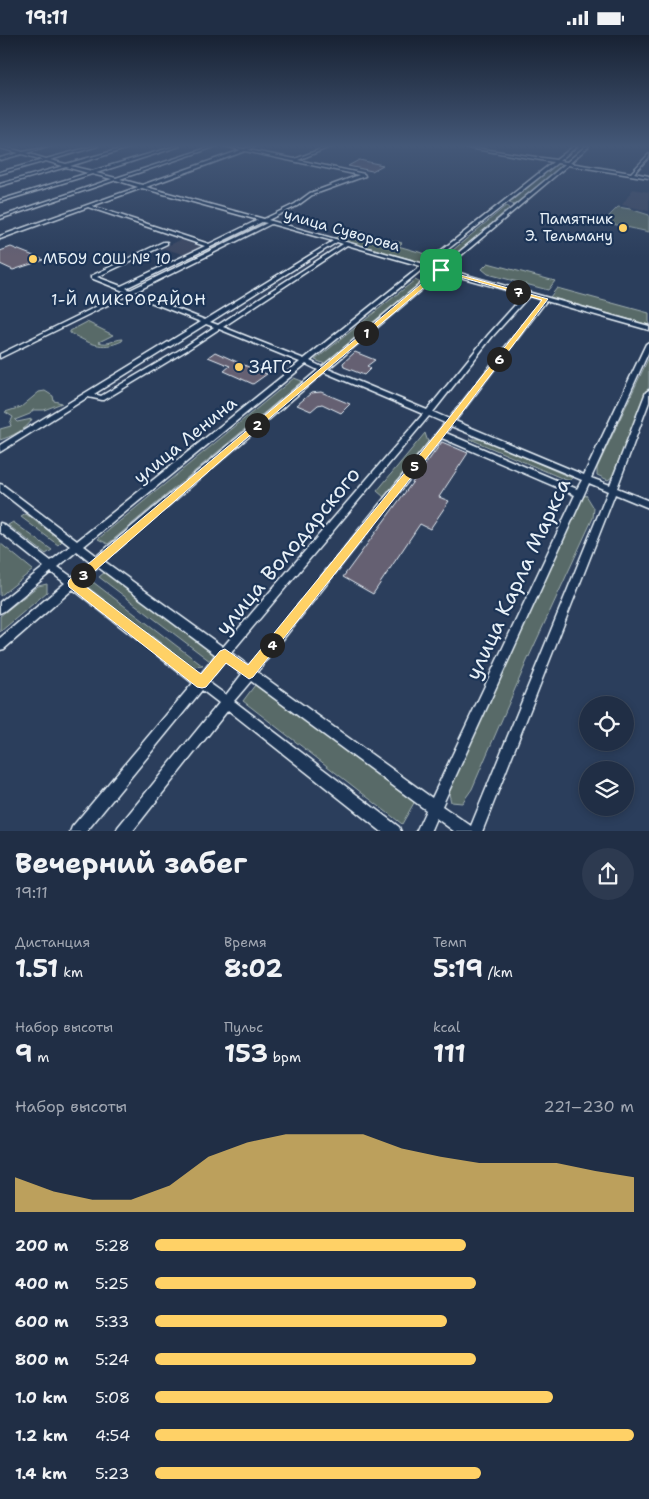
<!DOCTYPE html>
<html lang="ru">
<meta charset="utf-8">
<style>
body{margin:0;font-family:"Shantell Sans",sans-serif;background:#2d3a50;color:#f1f3f6;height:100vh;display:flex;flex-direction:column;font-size:19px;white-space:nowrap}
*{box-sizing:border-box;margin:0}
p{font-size:16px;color:#a2a8b3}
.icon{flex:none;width:28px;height:28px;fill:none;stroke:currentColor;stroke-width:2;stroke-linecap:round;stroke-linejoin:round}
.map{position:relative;height:796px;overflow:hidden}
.panel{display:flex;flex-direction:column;background:#202e45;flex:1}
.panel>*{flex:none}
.fabs{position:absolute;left:579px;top:661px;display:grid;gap:10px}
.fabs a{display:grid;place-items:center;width:55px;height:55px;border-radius:50%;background:#202e45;box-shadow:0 2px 8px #0003,0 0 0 1px #3d4a5e;font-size:25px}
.pin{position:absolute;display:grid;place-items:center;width:42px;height:42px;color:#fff;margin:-21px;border-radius:10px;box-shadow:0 2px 8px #0006}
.km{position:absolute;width:25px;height:25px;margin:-12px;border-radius:50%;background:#222;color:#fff;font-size:14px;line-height:25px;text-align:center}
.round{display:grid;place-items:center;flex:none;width:52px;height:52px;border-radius:26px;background:#2d3a50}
.head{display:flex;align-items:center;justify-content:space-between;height:85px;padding:0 15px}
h1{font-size:28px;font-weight:700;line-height:38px}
.metrics{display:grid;grid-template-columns:repeat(3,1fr);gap:8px;height:85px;padding:5px 15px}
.metrics div{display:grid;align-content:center}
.metrics b{font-size:25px;font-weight:700}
.metrics small{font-size:14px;font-weight:400}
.metrics p{font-size:14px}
.chart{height:140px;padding:10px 15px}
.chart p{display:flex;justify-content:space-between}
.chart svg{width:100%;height:90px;margin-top:5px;fill:#ffd166;opacity:.7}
ul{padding:0 15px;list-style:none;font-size:16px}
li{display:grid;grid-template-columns:80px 60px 1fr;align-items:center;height:38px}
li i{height:12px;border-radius:6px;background:#ffd166}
.status{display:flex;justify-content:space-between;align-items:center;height:35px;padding:0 25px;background:#202e45;direction:ltr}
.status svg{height:14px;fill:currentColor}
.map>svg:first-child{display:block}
.built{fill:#3c4863}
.green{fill:#586b67;stroke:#a0aeb0}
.building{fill:#656072;stroke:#e8f1f8}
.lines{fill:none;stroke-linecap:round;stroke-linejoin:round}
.minor-casing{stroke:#e8f1f8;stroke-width:3}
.minor{fill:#1d3557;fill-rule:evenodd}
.route{fill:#ffd166;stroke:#fff;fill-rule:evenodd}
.poi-dot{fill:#ffd166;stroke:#1d3557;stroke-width:2}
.labels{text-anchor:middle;stroke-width:4.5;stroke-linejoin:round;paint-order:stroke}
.far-poi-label{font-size:15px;fill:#e8f1f8;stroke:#1d3557;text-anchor:end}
.far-street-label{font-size:15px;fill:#e8f1f8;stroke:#1d3557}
.far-neighbourhood-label{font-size:16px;letter-spacing:1px;fill:#e8f1f8;stroke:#1d3557}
.poi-label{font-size:18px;fill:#e8f1f8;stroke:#1d3557;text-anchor:start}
.street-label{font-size:18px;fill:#e8f1f8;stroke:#1d3557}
.near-street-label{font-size:21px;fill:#e8f1f8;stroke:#1d3557}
</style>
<div class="status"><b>19:11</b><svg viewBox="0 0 49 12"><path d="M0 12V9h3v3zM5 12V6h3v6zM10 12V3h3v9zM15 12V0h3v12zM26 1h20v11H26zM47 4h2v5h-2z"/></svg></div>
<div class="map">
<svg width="649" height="797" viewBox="0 0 649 797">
<rect width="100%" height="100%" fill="#2b3e5c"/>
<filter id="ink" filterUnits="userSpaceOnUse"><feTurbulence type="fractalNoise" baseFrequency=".02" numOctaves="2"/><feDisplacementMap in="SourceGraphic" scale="10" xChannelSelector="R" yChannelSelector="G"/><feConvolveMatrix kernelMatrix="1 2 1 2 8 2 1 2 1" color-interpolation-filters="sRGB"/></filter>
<g filter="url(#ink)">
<!-- built -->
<g class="built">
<polygon points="633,154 649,157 649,176 622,170"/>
<polygon points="180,205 201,212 185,220 163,213"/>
</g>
<!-- green -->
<g class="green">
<polygon points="558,128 563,129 515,170 509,168"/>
<polygon points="506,171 509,173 454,222 447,220"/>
<polygon points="618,172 630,174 649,180 649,197 603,187"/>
<polygon points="350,194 402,208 398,211 433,221 424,228 335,203"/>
<polygon points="488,228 555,246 548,255 488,239 482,234"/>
<polygon points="415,245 421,248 325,329 315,325"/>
<polygon points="557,253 649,278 649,290 550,262"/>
<path d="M87,287L113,300L99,307C108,311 114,304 123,304L122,306C101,316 89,308 70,298V296Z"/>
<polygon points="649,322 649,352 612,442 608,445 597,440 597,433"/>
<polygon points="294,343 302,346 108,509 98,504"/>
<path d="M45,356L53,361L54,366L62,368L44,375H33L30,379L15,385L17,387L32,384C28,394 10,402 0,405V394L11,391L10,388L13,382L5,377L21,372L39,357Z"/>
<polygon points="425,398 428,407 384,462 377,456"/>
<polygon points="470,404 482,404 572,443 570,446 566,445"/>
<polygon points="586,460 594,473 593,483 527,626 472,754 462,768 451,767 447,751 581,464"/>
<polygon points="26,479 62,506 58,510 21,482"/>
<polygon points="13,487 52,515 46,519 8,490"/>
<polygon points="0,508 33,535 0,561"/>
<polygon points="105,537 214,619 210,626 99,542"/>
<polygon points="93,547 203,631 186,633 87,552"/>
<polygon points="47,549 47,557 0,597 0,581 38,551"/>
<polygon points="255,650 415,766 402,789 243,666"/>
</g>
<!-- building -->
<g class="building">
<polygon points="359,125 383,130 372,136 348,131"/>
<polygon points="11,212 44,225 13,235 0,229 0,216"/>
<polygon points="215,317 253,334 257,330 265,334 261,337 267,339 253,349 224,336 230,331 208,322"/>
<polygon points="355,317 375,325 367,331 371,333 364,340 344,332 343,328"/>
<polygon points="321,357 350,369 341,378 322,369 318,370 311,376 297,370 311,358"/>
<polygon points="442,407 468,418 439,462 449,466 430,494 420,489 373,559 343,542"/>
</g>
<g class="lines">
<!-- minor casing -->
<g class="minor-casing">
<path id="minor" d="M0,111L23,117L52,111L26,118L46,124L94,111H98L50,125L66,129L131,111H135L70,131L92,136L176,111H180L96,138L116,143L213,111H217L120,144L142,150L241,115L225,111L244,114L256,111L248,115L295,124L329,111H332L298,125L364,139L365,141L312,160L297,171L268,185L424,229L553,127L463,112L462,111L556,125L574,111H577L559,126L567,127L586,111H589L570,128L631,138L649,119V122L634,138L649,141V143L568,130L445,234L649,291V295L546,266L455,386L584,440L646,309L649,307V316L591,443L610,450L646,357L649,355V367L617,453L649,466V473L615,459L482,797H455L436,783L430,797H416L426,775L251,646L234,666L399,792L401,797H382L228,675L132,797H116L118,792L219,668L202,655L86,797H70L72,792L193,648L73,554L4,614L0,615V603L65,548L51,537L4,576L0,578V567L44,532L0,497V488L3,489L51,526L70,511L0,456V449L3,450L77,506L300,327L219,294L187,315L104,365H102L88,362L0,417V410L201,287L130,259L2,322L0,323V319L126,257L91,243V241L163,207H167V209L97,242L121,251L205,211L88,172L0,204V201L138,152L116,145L0,184V182L112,144L92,139L0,167V165L88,138L66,132L0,151V149L63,131L46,126L0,139V137L43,125L22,119L0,125V123L19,118L0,113ZM245,116L359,140L310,158L295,169L264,184L146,152ZM557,128L565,129L440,233L428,230ZM142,153L258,185L209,209L92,171ZM262,187L267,188L130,255L126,253ZM271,189L333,206L205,285L135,257ZM337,207L343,209L218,290L210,287ZM347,210L421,231L304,324L223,292ZM425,232L437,235L322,332L310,326ZM442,237L524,260L488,300L427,375L328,334ZM529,261L542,265L449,384L433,377L492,302ZM206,289L214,292L183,313L101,361L94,359ZM306,329L318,335L97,521L84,511ZM324,337L423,379L274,552L223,612L104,526ZM429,381L445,388L249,631L231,618ZM451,391L582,445L577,454L446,398ZM442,403L575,460L432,763L257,637ZM589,448L608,456L471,791L442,771ZM77,516L91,527L72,542L58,532ZM98,532L216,620L200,640L80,548ZM225,626L242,639L226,660L208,647Z"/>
</g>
<!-- minor -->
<use href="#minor" class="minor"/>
</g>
</g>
<!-- sky -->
<linearGradient id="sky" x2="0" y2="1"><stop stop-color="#182233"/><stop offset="0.5" stop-color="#445878"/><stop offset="1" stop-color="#445878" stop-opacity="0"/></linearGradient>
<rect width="649" height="222" fill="url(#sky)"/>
<!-- route -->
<path class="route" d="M439,234L548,264L444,401L253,642L249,644L226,628L206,652L202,653L197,652L69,552L68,548L69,545ZM442,237L542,265L438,397L248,630L225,614L220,616L201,639L81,548L272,381Z"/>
<!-- markers -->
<g class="poi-dot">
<circle cx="623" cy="193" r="5"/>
<circle cx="33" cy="224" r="5"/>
<circle cx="239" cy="332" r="5"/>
</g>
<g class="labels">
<!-- far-poi labels -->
<g class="far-poi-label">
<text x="613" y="189">Памятник<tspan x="613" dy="17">Э. Тельману</tspan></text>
<text x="43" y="229" text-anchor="start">МБОУ СОШ № 10</text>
</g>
<!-- far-street labels -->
<g class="far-street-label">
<text transform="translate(342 195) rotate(16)" y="5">улица Суворова</text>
</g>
<!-- far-neighbourhood labels -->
<g class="far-neighbourhood-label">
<text x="129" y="270">1-Й МИКРОРАЙОН</text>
</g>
<!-- poi labels -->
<g class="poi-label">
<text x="249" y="338">ЗАГС</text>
</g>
<!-- street labels -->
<g class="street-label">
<text transform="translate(185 405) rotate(-39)" y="6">улица Ленина</text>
</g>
<!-- near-street labels -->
<g class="near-street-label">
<text transform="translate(288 516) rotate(-50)" y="7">улица Володарского</text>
<text transform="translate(518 544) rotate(-65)" y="7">улица Карла Маркса</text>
</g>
</g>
</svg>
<div class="fabs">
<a><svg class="icon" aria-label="locate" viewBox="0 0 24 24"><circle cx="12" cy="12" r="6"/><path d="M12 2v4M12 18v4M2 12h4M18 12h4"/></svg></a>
<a><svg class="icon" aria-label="layers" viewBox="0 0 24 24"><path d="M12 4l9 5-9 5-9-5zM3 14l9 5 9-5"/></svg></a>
</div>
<div class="pin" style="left:441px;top:235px;background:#1e9e55"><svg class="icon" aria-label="arrive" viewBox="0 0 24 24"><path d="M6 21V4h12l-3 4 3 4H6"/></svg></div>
<b class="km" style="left:366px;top:298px">1</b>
<b class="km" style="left:257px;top:390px">2</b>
<b class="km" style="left:83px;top:540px">3</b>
<b class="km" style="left:272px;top:610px">4</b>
<b class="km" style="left:414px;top:431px">5</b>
<b class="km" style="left:499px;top:324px">6</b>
<b class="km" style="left:518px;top:257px">7</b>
</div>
<section class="panel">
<div class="head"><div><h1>Вечерний забег</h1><p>19:11</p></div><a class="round"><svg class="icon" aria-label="share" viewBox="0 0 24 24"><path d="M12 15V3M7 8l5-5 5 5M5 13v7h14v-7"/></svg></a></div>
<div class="metrics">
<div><p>Дистанция</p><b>1.51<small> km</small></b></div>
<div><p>Время</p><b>8:02</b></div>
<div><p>Темп</p><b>5:19<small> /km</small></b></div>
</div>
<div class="metrics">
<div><p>Набор высоты</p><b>9<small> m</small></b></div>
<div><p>Пульс</p><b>153<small> bpm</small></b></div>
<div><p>kcal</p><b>111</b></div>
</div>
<div class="chart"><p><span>Набор высоты</span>221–230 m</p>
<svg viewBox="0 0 160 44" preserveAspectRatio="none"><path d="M0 44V27L10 34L20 38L30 38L40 31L50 17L60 10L70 6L80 6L90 6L100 13L110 17L120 20L130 20L140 20L150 24L160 27V44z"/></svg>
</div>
<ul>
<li><b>200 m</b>5:28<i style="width:65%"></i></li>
<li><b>400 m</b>5:25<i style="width:67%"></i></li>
<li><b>600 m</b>5:33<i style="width:61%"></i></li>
<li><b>800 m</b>5:24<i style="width:67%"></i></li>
<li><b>1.0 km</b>5:08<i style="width:83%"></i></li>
<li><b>1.2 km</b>4:54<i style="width:100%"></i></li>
<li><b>1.4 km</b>5:23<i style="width:68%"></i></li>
</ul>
</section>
